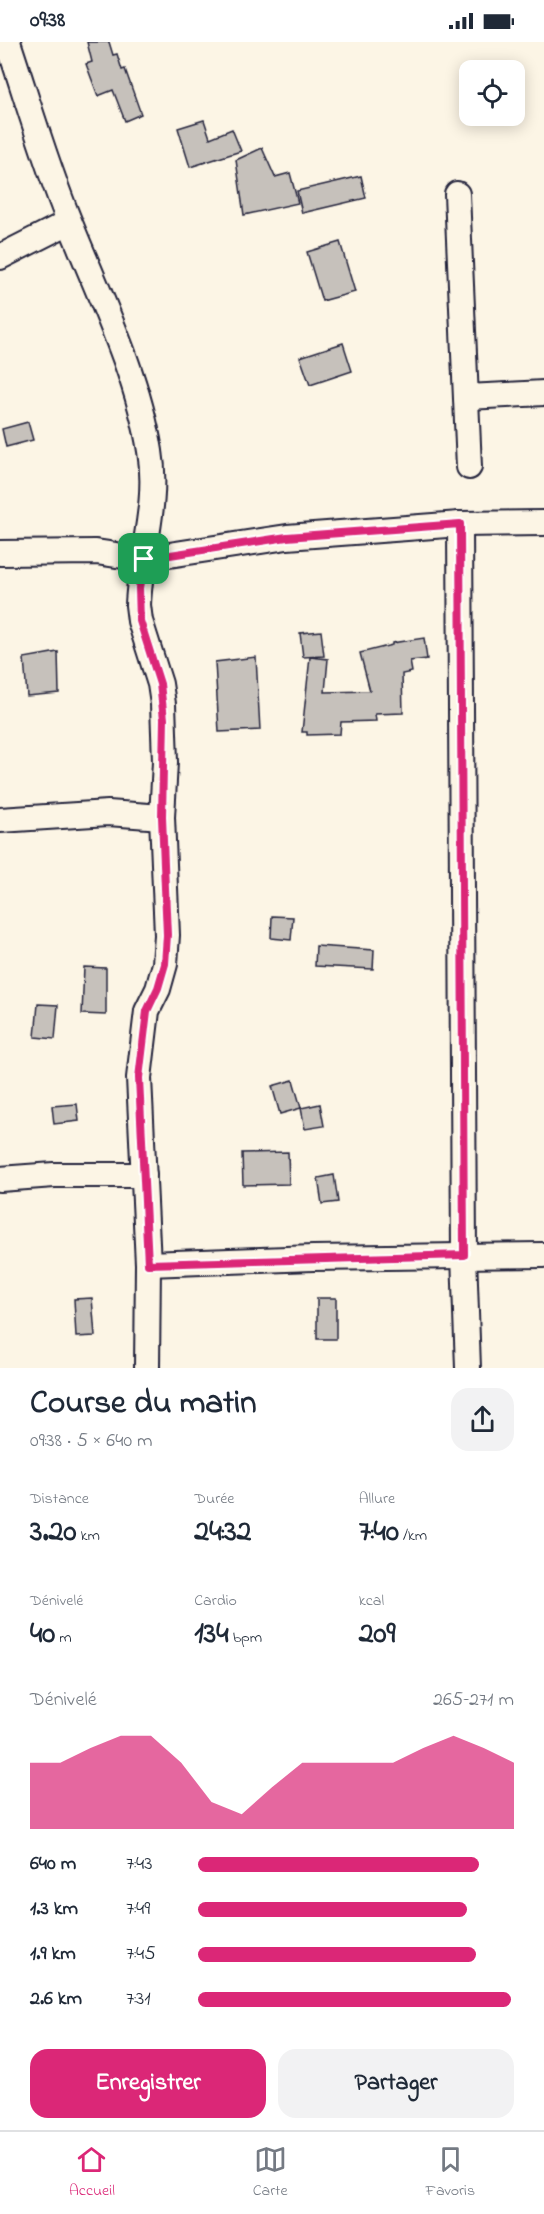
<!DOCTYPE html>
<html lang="fr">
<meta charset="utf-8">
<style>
body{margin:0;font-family:"Indie Flower",sans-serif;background:#f2f2f3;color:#1f2937;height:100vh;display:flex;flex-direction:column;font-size:22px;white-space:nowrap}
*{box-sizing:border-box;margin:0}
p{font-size:20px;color:#747a83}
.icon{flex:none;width:33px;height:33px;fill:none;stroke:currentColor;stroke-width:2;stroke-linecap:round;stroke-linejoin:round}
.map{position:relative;height:1326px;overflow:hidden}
.panel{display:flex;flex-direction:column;background:#fff;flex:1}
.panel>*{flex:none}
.fabs{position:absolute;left:459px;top:18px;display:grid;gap:12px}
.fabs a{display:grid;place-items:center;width:66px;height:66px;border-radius:12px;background:#fff;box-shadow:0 3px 15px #0003;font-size:30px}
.pin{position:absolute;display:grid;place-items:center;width:51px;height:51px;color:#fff;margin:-26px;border-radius:12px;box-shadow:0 3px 9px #0006}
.round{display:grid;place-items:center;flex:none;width:63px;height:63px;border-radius:18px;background:#f2f2f3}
.summary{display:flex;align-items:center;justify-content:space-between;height:102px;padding:0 30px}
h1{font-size:33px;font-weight:700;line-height:45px}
.metrics{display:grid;grid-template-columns:repeat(3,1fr);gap:9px;height:102px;padding:6px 30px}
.metrics div{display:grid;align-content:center}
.metrics b{font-size:30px;font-weight:700}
.metrics small{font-size:16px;font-weight:400}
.metrics p{font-size:16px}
.chart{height:168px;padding:12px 30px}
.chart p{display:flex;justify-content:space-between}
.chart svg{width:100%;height:108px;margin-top:6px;fill:#db2777;opacity:.7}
.primary-button{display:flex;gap:12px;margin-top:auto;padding:12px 30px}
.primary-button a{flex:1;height:69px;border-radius:18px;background:#db2777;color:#fff;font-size:24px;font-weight:700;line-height:69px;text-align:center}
.primary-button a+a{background:#f2f2f3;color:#1f2937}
ul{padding:0 30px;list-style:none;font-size:20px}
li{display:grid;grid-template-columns:96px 72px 1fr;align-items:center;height:45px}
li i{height:15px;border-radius:8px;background:#db2777}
.status{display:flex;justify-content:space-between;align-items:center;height:42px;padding:0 30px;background:#fff;direction:ltr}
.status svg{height:16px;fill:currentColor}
.tabs{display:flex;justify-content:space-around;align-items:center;height:84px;border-top:2px solid #e0e1e3;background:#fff;font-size:16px;color:#747a83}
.tabs a{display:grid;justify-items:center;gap:3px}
.tabs .selected{color:#db2777}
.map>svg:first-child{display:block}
.building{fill:#c6c1bb;stroke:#22223b;stroke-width:1.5}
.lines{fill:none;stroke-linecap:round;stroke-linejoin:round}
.minor-casing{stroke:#22223b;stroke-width:28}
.minor{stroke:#fcf5e5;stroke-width:24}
.route-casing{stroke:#fff;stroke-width:12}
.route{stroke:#db2777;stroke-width:8}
</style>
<div class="status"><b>09:38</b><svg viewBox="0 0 49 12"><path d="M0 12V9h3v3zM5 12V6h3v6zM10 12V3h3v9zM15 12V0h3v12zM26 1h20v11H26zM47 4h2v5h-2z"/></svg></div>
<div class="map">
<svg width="544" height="1326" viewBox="0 0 544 1326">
<rect width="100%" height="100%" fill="#fcf5e5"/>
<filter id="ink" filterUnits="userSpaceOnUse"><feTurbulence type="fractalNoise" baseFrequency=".0167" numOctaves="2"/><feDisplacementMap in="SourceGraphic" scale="12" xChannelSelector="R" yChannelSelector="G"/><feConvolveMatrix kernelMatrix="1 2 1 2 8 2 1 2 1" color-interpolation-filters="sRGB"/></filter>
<g filter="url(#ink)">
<!-- building -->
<g class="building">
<polygon points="87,0 109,0 113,13 117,12 122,28 125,27 141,72 125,79 113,48 98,54 86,22 92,20"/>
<polygon points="204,78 210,96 232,87 241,109 190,125 178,86"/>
<polygon points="262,106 275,135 290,131 298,161 244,173 236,118"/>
<polygon points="361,134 366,156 302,171 297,149"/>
<polygon points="340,200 355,250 322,259 307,210"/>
<polygon points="343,301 352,329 310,343 300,315"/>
<polygon points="28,380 33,398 6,405 2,387"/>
<polygon points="321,589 324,614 303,615 300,591"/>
<polygon points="424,596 427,617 410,619 412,630 402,632 403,671 375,672 376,679 341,680 340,692 307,693 307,690 302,690 310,615 328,617 325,650 370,649 360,611 392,603 392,601"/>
<polygon points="58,610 59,651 27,654 24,616"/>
<polygon points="256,615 260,688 219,690 215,620"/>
<polygon points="272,874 293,875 291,898 271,896"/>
<polygon points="316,904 374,908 373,927 315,924"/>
<polygon points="84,925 106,926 106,973 82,972"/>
<polygon points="38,962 58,963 55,997 35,995"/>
<polygon points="293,1038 301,1066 280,1072 272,1044"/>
<polygon points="77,1062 79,1079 54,1082 52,1064"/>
<polygon points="320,1062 324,1084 305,1087 301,1066"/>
<polygon points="288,1110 289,1142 243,1143 242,1111"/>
<polygon points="334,1133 338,1160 322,1162 318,1136"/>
<polygon points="92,1256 95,1294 76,1295 74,1257"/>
<rect x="317" y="1256" width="19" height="41"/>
</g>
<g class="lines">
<!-- minor casing -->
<g class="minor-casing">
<g id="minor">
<path d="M8,0C28,60 46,123 70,181C99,253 138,333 150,409C159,462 140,511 138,563L140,579L160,642L163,662L165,720L162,775L167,893L165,922L158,947L147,969L139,1036L148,1222L147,1326"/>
<polyline points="457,152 469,425"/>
<polyline points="0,215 69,180"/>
<polyline points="467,355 544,351"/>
<polyline points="460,482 464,1213 468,1326"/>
<polyline points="0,511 96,510 143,517 287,495 460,482 544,481"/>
<polyline points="0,778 108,771 162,775"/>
<polyline points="0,1137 54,1133 144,1133"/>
<polyline points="148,1222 313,1216 544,1213"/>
</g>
</g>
<!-- minor -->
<use href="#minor" class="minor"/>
</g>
</g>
<g class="lines" filter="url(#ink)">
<!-- route casing -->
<g class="route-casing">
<polygon id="route" points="460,482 464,1213 148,1222 139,1036 147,969 158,946 165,922 167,893 162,775 164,677 160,642 140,579 139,546 144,517 287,495"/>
</g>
<!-- route -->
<use href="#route" class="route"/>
</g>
</svg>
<div class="fabs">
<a><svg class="icon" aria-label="locate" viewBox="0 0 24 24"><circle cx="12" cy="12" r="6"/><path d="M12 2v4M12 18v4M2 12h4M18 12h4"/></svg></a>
</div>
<div class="pin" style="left:144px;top:517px;background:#1e9e55"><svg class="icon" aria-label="arrive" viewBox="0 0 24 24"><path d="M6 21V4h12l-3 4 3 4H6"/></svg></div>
</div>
<section class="panel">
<div class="summary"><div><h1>Course du matin</h1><p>09:38 · 5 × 640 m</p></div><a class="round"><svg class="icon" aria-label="share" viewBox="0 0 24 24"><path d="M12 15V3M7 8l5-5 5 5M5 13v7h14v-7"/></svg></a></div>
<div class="metrics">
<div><p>Distance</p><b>3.20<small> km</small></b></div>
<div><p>Durée</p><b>24:32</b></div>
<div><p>Allure</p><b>7:40<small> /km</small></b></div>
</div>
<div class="metrics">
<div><p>Dénivelé</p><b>40<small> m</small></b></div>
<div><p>Cardio</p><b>134<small> bpm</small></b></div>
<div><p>kcal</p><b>209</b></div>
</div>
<div class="chart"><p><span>Dénivelé</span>265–271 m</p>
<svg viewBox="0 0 160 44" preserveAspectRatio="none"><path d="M0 44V17L10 17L20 11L30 6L40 6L50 17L60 33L70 38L80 27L90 17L100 17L110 17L120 17L130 11L140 6L150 11L160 17V44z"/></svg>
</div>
<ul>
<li><b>640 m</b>7:43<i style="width:89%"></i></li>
<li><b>1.3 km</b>7:49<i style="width:85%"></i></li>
<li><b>1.9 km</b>7:45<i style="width:88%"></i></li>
<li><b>2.6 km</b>7:31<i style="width:99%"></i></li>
</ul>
<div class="primary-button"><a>Enregistrer</a><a>Partager</a></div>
</section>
<nav class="tabs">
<a class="selected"><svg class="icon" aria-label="home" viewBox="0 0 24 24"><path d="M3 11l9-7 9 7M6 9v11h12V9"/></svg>Accueil</a>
<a><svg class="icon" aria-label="map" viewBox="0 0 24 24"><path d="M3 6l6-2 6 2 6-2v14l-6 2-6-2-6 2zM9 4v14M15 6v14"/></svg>Carte</a>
<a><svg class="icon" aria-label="saved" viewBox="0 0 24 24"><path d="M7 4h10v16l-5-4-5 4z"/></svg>Favoris</a>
</nav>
